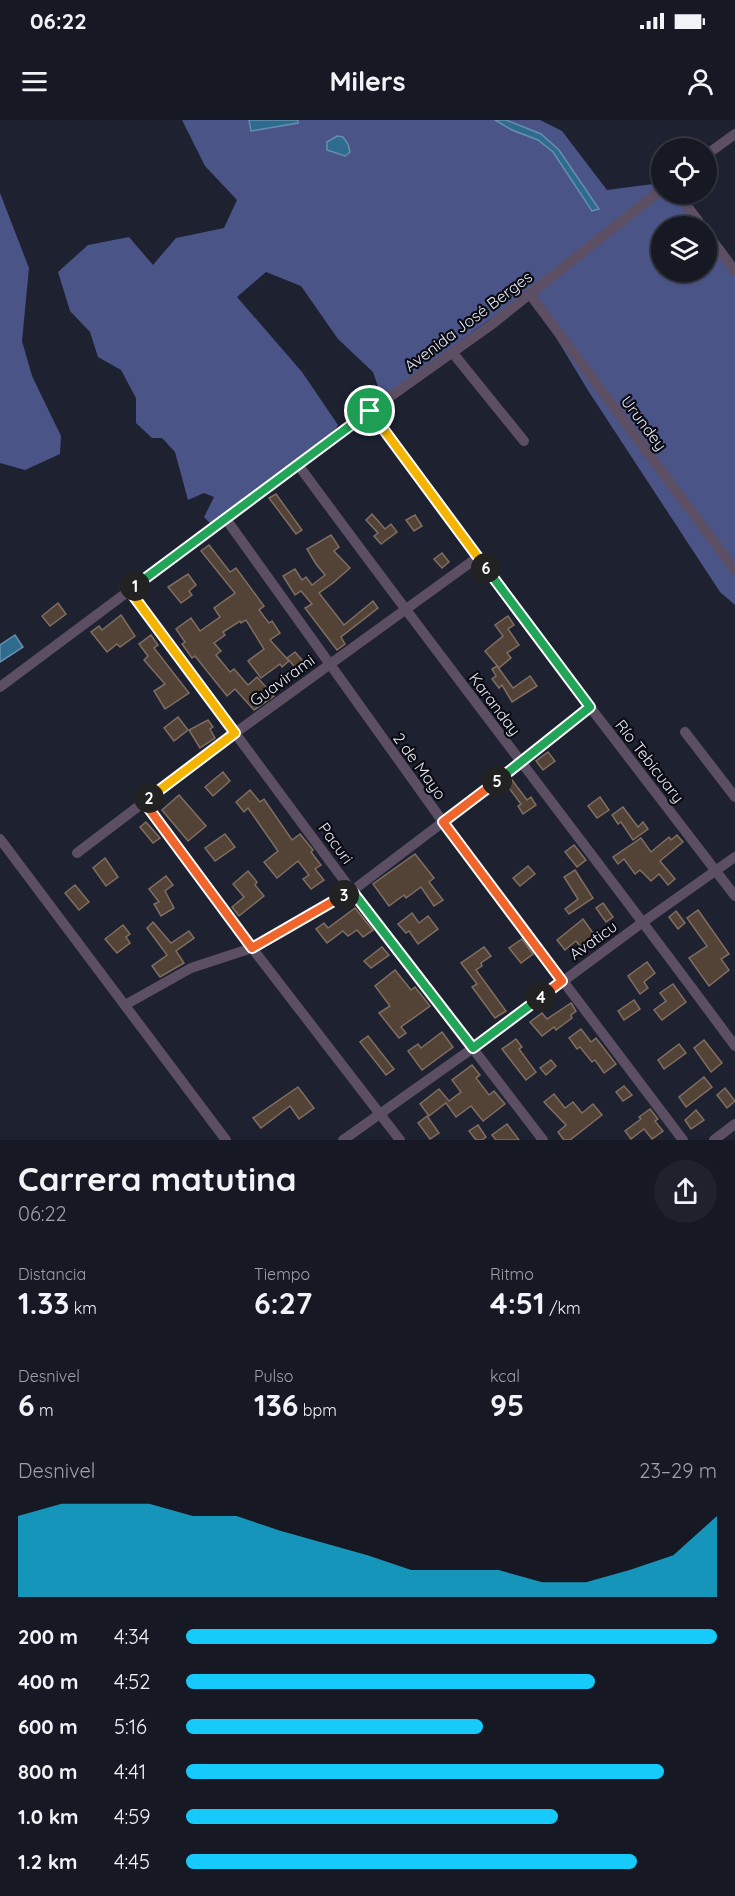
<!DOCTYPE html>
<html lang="es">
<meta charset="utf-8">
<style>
body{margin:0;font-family:Quicksand,sans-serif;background:#1f222c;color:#f1f3f6;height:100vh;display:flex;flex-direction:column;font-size:22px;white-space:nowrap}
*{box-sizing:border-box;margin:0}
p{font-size:20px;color:#9ea0a6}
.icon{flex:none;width:33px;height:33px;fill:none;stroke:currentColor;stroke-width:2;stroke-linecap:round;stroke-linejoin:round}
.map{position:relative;height:1020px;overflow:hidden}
.panel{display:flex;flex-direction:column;background:#161924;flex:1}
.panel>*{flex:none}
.fabs{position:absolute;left:651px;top:18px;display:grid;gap:12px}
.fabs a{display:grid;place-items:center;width:66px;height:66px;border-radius:50%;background:#161924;box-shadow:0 2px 4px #0004,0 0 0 2px #353841;font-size:30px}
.pin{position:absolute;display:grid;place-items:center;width:51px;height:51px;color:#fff;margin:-26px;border:3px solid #fff;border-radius:50%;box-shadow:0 2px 6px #0007}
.km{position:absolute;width:30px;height:30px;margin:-15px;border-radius:50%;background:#222;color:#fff;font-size:16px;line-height:30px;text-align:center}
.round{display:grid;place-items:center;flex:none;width:63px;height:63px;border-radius:32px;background:#1f222c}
.headline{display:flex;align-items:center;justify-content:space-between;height:102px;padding:0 18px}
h1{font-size:33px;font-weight:700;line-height:45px}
.metrics{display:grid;grid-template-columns:repeat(3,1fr);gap:9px;height:102px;padding:6px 18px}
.metrics div{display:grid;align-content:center}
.metrics b{font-size:30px;font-weight:700}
.metrics small{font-size:16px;font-weight:400}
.metrics p{font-size:16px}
.chart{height:168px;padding:12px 18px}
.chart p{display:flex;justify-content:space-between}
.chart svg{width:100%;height:108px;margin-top:6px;fill:#16cafb;opacity:.7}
ul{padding:0 18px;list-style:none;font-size:20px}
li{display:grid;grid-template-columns:96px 72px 1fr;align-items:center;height:45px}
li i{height:15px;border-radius:8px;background:#16cafb}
.status{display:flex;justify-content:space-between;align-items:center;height:42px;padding:0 30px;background:#161924;direction:ltr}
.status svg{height:16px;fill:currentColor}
header{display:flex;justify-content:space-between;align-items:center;height:78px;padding:0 18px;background:#161924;font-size:27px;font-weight:700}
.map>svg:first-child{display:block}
.forest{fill:#4b5487}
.water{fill:#2e6b8e;stroke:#6590ac;stroke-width:1.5}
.building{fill:#534337;stroke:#7f6e61;stroke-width:1.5}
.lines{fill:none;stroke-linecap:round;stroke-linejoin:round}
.minor{stroke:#5c4f64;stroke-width:10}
.split-1-casing{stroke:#fff;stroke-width:12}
.split-2-casing{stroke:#fff;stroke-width:12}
.split-3-casing{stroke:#fff;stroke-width:12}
.split-4-casing{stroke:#fff;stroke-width:12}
.split-5-casing{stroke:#fff;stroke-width:12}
.split-6-casing{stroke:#fff;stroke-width:12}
.split-7-casing{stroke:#fff;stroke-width:12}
.split-1{stroke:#22a559;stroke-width:8}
.split-2{stroke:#f5b400;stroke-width:8}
.split-3{stroke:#f0652b;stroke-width:8}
.split-4{stroke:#22a559;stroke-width:8}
.split-5{stroke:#f0652b;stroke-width:8}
.split-6{stroke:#22a559;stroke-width:8}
.split-7{stroke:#f5b400;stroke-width:8}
.labels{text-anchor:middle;stroke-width:4.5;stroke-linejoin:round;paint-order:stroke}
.street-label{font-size:16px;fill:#e5e7f2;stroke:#0a0b12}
</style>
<div class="status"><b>06:22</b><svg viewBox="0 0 49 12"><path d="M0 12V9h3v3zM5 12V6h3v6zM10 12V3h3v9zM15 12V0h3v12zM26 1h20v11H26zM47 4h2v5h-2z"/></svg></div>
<header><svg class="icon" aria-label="menu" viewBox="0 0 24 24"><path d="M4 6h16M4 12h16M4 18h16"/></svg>Milers<svg class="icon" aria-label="person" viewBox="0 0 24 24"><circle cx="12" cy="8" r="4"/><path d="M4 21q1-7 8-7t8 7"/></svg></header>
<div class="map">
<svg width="735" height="1020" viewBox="0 0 735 1020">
<rect width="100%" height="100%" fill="#1e2130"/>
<!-- forest -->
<g class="forest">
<polygon points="182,0 540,0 562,11 607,70 661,63 662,74 678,74 702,106 662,106 662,152 706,152 707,112 735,151 735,485 720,472 589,272 529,173 526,173 382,278 373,252 338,219 301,166 266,152 237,177 302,252 338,305 332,315 215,408 204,397 214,377 204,373 188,380 175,332 162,318 152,318 136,303 136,278 121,250 98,237 90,212 70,191 58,152 88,125 129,117 153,145 176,118 224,108 237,80 205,46"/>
<polygon points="0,73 29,148 22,221 32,256 61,316 60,334 25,350 0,343"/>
</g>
<!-- water -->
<g class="water">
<polygon points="249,0 298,0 298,3 251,11"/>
<polygon points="495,0 506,0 541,14 559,30 599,89 592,91 553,32 538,20 512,10"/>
<polygon points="337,16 343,17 348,24 350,32 345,36 327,30 327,22"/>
<polygon points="15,515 23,527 0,542 0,525"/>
</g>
<!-- building -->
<g class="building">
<polygon points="276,374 302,410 296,414 269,378"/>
<polygon points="372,394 385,409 391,404 397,412 381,424 374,416 378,413 366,400"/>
<polygon points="415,395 422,406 414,411 406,400"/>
<polygon points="331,415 339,427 334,431 350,448 333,463 319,473 344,505 373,481 378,488 341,517 345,524 337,530 305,488 312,484 301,471 295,475 283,456 295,449 302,460 306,457 312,465 325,455 316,444 307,429"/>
<polygon points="209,425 230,452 236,448 264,486 259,490 269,503 272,501 280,513 270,520 289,541 282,547 280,544 261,558 248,541 264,529 246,500 241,503 240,501 223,512 225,515 214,523 221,531 216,535 230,552 234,549 248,565 257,557 274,576 254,590 235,569 227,576 195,536 192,538 182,524 185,522 176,509 191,498 200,511 220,497 214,488 235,473 201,431"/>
<polygon points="442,433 449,442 442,448 434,439"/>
<polygon points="188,454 196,465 189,471 192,475 181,483 168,467"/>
<polygon points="58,483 66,494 50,506 42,496"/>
<polygon points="121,495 135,516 120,527 117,524 107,532 91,512 99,506 102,510"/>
<polygon points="508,496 514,505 508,509 519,525 507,533 511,538 499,548 485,531 503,516 495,505"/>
<polygon points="151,515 158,525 154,528 189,573 165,589 154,571 165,564 144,540 148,536 139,524"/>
<polygon points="295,532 309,548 301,554 287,538"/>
<polygon points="497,546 513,568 530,556 537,566 512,582 502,565 499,568 492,559 496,556 492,549"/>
<polygon points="178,597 188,610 174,621 164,608"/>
<polygon points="208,600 213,607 210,609 215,618 200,628 189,610"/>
<polygon points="548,632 555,641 543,650 536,641"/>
<polygon points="223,652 230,661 213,676 205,667"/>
<polygon points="512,660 527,680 531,677 536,685 523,694 518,686 521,684 506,664"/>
<polygon points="250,670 260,682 264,679 292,720 300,714 313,730 311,732 321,745 315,749 324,760 311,769 303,759 309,755 298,741 277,758 264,742 278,731 248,688 244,692 236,682"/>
<polygon points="179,675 206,706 188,721 162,690"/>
<polygon points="600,677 609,690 597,698 588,686"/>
<polygon points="623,687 638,707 643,702 648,709 633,720 621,702 618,704 612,695"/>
<polygon points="146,702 160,718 153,723 140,707"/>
<polygon points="225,714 235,727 215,741 205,728"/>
<polygon points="677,715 683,722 660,741 675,759 668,765 659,754 651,761 640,750 635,754 624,739 618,744 613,737 641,718 651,732 669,717 671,720"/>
<polygon points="574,725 586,740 577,747 565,732"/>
<polygon points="415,734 434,758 429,762 443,780 434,786 421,767 406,778 404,775 389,786 373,764"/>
<polygon points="105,738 118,757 106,766 93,748"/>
<polygon points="528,746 535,754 520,766 513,758"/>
<polygon points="575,750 593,778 569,794 565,789 578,779 564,757"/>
<polygon points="248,751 257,762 255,765 264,776 239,796 232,787 244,777 233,764"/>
<polygon points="166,756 173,765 165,771 174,788 161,796 154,784 159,782 149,769"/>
<polygon points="75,765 89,782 79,790 65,773"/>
<polygon points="603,783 613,797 606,802 596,788"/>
<polygon points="355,788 373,810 363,817 357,810 348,816 343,811 327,823 316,809 324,803 328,808"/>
<polygon points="698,790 729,834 721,839 729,850 709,866 689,838 707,826 687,798"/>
<polygon points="676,791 685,803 678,809 669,797"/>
<polygon points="412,793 419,803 428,796 438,809 418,824 409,811 406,813 398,804"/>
<polygon points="583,799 598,820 584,831 576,821 565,830 557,820"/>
<polygon points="153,802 171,823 189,811 194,818 176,831 184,843 160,857 152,846 167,835 147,808"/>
<polygon points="123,805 130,814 126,817 130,823 117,833 105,819"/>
<polygon points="522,819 533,834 521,843 509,828"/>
<polygon points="382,827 389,835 371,848 364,841"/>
<polygon points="484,827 491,836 481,843 482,846 476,850 506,891 495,898 472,867 477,864 461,843"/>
<polygon points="647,842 655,853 644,862 648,868 640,874 628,856"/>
<polygon points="395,850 411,870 415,867 430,886 401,907 406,913 399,918 379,893 390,886 375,866"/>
<polygon points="673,864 686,882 662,900 654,890 666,881 660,873"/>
<polygon points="634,880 640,889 624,900 618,891"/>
<polygon points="571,883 576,891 571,895 572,898 556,910 554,907 542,916 530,902 542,893 547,899"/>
<polygon points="581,909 591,922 596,918 616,944 604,953 595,940 592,942 580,927 577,929 569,918"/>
<polygon points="442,912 453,927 422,950 408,931 418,924 421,928"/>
<polygon points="368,916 394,949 386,955 360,922"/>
<polygon points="516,919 522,927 519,929 536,952 526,960 502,929"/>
<polygon points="704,920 722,943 711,952 694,928"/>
<polygon points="679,924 686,933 664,949 658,940"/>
<polygon points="551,940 556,946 546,955 540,948"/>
<polygon points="472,945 480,955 476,958 489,975 494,971 505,984 483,1001 471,986 456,997 446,983 429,996 420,984 439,969 449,981 461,972 452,960"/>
<polygon points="704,957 712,967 686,987 679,977"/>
<polygon points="624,966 632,975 623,981 616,972"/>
<polygon points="298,967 314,988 299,999 290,986 261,1008 253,998"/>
<polygon points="725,968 735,981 727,988 717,975"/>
<polygon points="554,974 565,988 573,982 582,993 593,984 602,995 570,1020 564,1020 558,1012 566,1005 544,982"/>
<polygon points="650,989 658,999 655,1001 663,1011 652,1019 644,1009 631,1019 625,1011 641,999 639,997"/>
<polygon points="696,990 704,1000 691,1009 685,1000"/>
<polygon points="427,996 439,1013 430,1019 418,1003"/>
<polygon points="507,1004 519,1020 496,1020 492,1015"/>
<polygon points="478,1005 486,1017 482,1020 476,1020 469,1011"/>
</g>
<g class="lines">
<!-- minor -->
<g class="minor">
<polyline points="706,35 735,14"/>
<polyline points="678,74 702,106"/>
<polyline points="706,112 735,151"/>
<polyline points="529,173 735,450"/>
<polyline points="452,232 524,321"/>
<polyline points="370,291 590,587 735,776"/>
<path d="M299,346C442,541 591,731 735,926"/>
<polyline points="226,399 443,702 683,1020"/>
<polyline points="129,470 352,771 543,1020"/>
<polyline points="0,567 370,291 491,205 662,69"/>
<polyline points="685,612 735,677"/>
<polyline points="144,682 252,828 400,1020"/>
<polyline points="0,719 226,1020"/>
<polyline points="77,733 235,613 478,437"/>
<polyline points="125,885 191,848 252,828 352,771 521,643 590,587"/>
<polyline points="343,1020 473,928 643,802 735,737"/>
<polyline points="714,1020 735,1004"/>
</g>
</g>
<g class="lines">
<!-- split-1 casing -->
<g class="split-1-casing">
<polyline id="split-1" points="135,466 370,291"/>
</g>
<!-- split-2 casing -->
<g class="split-2-casing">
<polyline id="split-2" points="135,466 129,470 235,613 149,678"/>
</g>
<!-- split-3 casing -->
<g class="split-3-casing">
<polyline id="split-3" points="149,678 144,682 252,828 344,775"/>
</g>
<!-- split-4 casing -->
<g class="split-4-casing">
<polyline id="split-4" points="344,775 352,771 473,928 541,877"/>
</g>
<!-- split-5 casing -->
<g class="split-5-casing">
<polyline id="split-5" points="497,661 443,702 562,861 541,877"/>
</g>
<!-- split-6 casing -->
<g class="split-6-casing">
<polyline id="split-6" points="486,448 590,587 497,661"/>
</g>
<!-- split-7 casing -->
<g class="split-7-casing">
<polyline id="split-7" points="370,291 486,448"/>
</g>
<!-- split-1 -->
<use href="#split-1" class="split-1"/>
<!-- split-2 -->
<use href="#split-2" class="split-2"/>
<!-- split-3 -->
<use href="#split-3" class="split-3"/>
<!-- split-4 -->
<use href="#split-4" class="split-4"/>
<!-- split-5 -->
<use href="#split-5" class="split-5"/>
<!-- split-6 -->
<use href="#split-6" class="split-6"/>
<!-- split-7 -->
<use href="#split-7" class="split-7"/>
</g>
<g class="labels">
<!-- street labels -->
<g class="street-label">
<text transform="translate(468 201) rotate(-37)" y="6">Avenida José Berges</text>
<text transform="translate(644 303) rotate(53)" y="6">Urundey</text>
<text transform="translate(282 560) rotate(-36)" y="6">Guavirami</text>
<text transform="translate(495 584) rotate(53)" y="6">Karanday</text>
<text transform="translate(650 641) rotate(52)" y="6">Río Tebicuary</text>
<text transform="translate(420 646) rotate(54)" y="6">2 de Mayo</text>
<text transform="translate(336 723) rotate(54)" y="6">Pacuri</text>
<text transform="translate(593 820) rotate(-36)" y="6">Avaticu</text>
</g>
</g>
</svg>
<div class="fabs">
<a><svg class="icon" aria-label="locate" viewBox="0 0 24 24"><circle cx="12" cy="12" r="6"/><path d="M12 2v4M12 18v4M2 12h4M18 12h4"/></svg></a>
<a><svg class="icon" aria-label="layers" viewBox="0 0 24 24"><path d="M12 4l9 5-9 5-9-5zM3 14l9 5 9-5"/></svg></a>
</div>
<div class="pin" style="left:370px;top:291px;background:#1e9e55"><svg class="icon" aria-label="arrive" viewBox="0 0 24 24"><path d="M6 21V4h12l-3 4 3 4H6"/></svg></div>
<b class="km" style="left:135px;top:466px">1</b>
<b class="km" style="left:149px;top:678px">2</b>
<b class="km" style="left:344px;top:775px">3</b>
<b class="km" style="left:541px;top:877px">4</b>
<b class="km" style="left:497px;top:661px">5</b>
<b class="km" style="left:486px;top:448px">6</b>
</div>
<section class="panel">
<div class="headline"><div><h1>Carrera matutina</h1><p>06:22</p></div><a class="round"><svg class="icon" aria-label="share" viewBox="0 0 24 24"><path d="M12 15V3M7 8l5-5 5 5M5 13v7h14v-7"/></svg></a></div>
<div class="metrics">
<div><p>Distancia</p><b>1.33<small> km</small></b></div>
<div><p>Tiempo</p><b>6:27</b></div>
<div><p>Ritmo</p><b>4:51<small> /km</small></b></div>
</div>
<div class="metrics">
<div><p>Desnivel</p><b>6<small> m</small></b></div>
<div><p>Pulso</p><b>136<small> bpm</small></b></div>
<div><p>kcal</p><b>95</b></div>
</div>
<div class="chart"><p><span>Desnivel</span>23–29 m</p>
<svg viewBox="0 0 160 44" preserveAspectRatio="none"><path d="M0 44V11L10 6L20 6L30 6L40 11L50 11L60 17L70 22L80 27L90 33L100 33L110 33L120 38L130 38L140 33L150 27L160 11V44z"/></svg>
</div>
<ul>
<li><b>200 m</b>4:34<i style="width:100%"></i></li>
<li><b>400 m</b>4:52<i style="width:77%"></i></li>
<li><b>600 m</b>5:16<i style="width:56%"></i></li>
<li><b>800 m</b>4:41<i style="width:90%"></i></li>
<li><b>1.0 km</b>4:59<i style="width:70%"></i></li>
<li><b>1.2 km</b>4:45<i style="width:85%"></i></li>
</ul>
</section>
